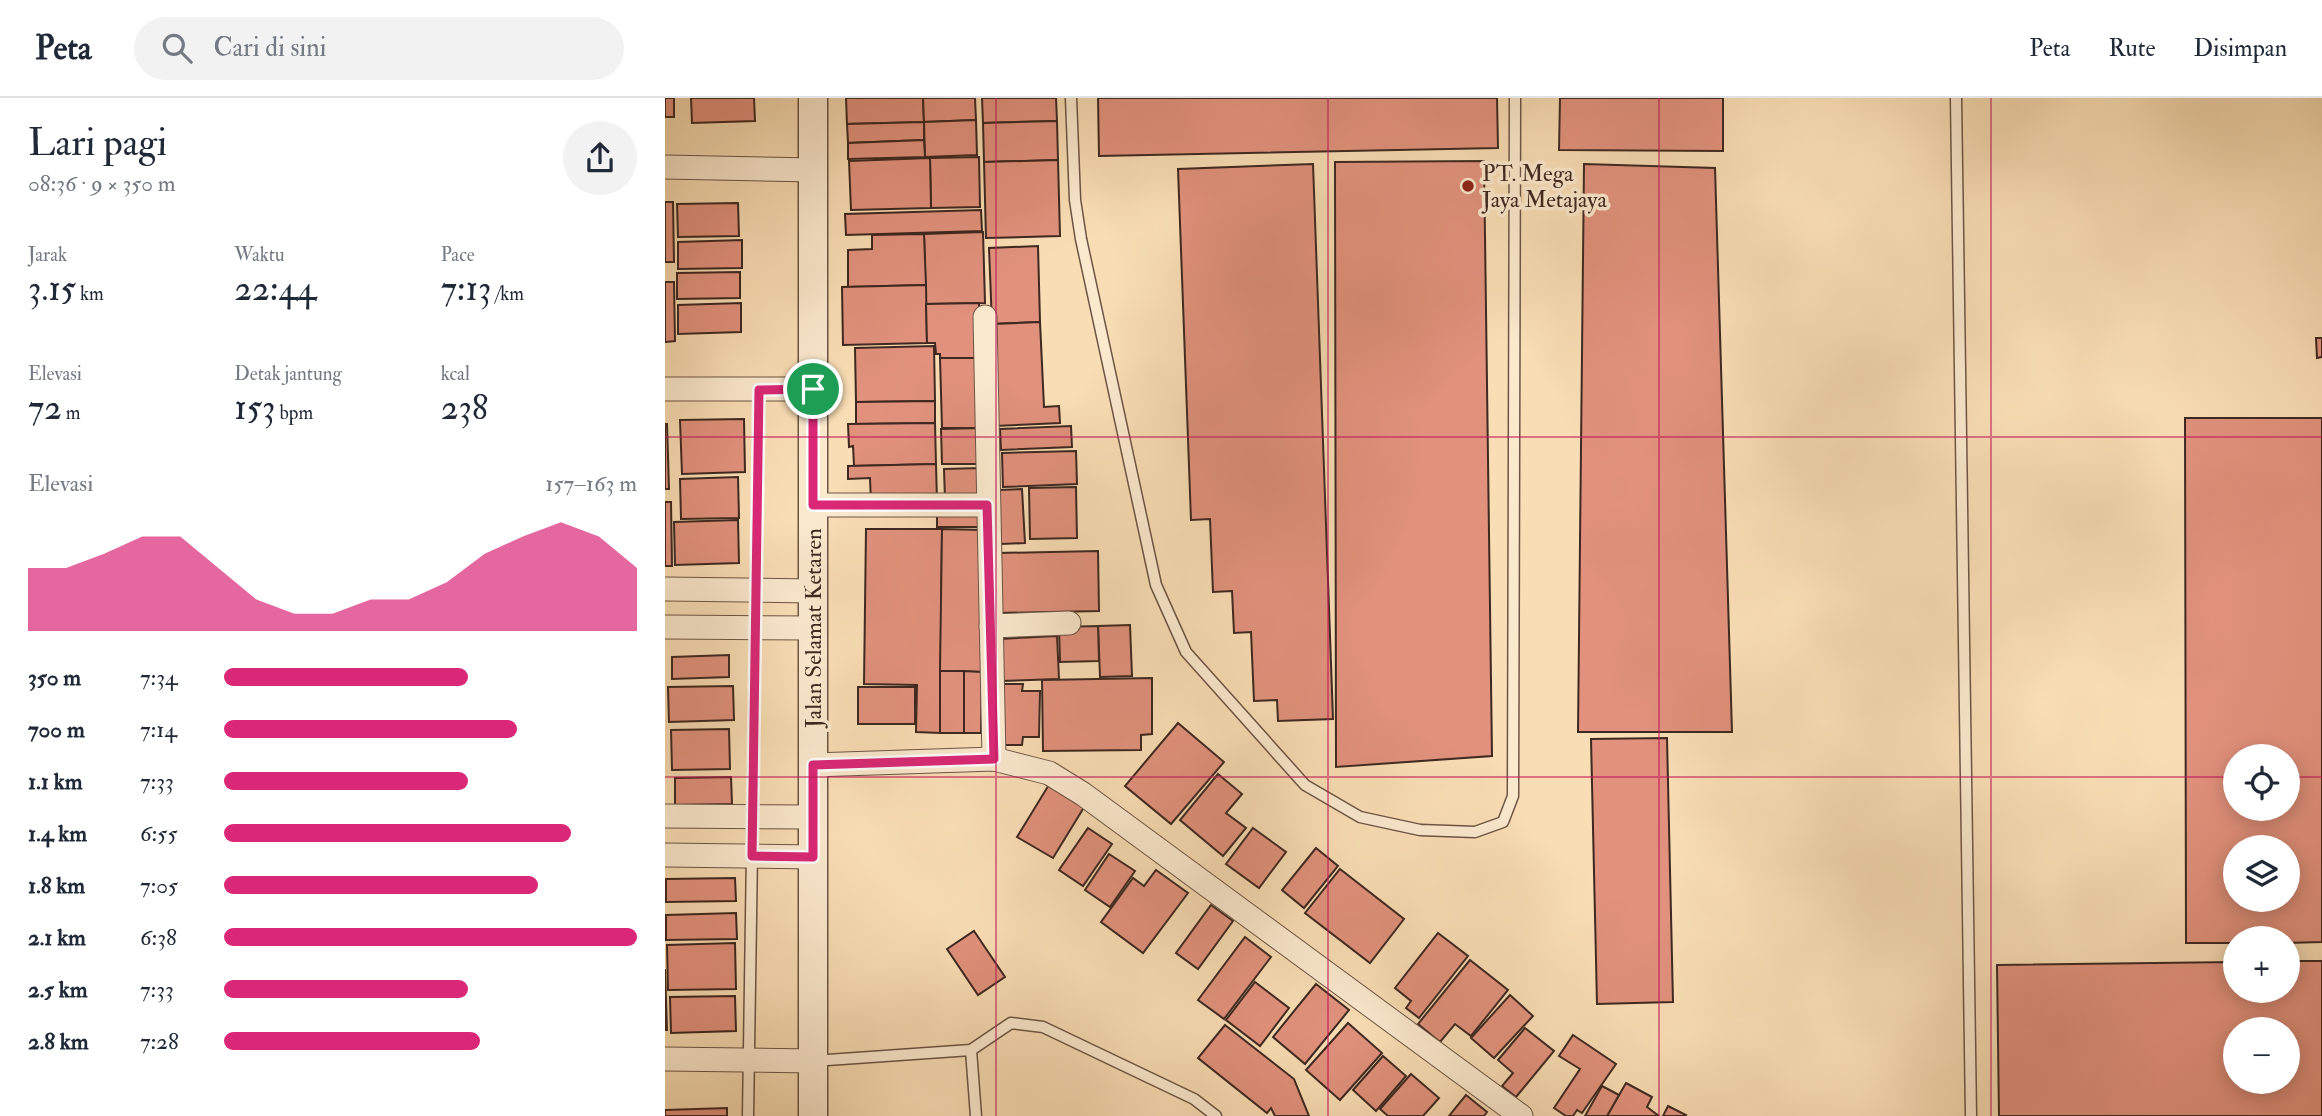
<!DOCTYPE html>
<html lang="id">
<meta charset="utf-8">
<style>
body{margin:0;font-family:"IM FELL Double Pica",serif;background:#f2f2f3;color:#1f2937;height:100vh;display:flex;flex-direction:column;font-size:26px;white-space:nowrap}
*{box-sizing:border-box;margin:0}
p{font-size:23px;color:#747a83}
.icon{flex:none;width:38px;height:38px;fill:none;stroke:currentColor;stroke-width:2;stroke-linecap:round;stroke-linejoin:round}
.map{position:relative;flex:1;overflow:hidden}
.panel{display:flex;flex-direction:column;background:#fff;width:665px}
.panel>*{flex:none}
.fabs{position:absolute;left:1558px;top:646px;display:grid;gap:14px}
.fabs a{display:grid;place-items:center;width:77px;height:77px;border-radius:50%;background:#fff;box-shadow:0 4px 18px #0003;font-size:35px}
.pin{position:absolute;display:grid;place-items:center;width:60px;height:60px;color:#fff;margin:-30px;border:4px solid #fff;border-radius:50%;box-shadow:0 2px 7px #0007}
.round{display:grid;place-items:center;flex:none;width:74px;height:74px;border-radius:37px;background:#f2f2f3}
.head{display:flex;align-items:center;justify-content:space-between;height:119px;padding:0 28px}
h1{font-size:38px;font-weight:600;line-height:52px}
.metrics{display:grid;grid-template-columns:repeat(3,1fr);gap:10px;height:119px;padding:7px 28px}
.metrics div{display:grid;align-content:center}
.metrics b{font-size:35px;font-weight:600}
.metrics small{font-size:19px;font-weight:400}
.metrics p{font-size:19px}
.chart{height:196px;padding:14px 28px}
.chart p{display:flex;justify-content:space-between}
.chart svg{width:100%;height:126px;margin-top:7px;fill:#db2777;opacity:.7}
ul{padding:0 28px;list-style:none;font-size:23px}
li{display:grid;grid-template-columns:112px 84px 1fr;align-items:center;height:52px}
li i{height:18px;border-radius:9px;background:#db2777}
header{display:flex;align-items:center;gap:42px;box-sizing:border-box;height:98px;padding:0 35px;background:#fff;border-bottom:2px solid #e0e1e3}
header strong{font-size:33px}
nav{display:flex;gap:38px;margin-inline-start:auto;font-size:24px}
.search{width:490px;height:63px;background:#f2f2f3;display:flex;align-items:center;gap:18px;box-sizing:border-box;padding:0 24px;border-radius:38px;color:#747a83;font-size:26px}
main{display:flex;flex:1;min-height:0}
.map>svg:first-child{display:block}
.building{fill:#e1917c;stroke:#3e2820;stroke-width:2;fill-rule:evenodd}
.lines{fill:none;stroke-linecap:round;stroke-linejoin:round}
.service-casing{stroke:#6d5545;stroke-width:13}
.minor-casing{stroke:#6d5545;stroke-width:25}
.tertiary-casing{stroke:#6d5545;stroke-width:31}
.service{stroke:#fbe9ce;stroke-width:10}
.minor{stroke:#fbe9ce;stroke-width:23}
.tertiary{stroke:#fbe9ce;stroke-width:28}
.route-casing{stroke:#fff;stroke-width:14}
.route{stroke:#db2777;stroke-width:9}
.grid{fill:none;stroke:#c2185b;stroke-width:2;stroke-opacity:0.55}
.poi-dot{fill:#8f2418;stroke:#fbe9ce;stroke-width:2.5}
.labels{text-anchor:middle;stroke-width:7;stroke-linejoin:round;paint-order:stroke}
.poi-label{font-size:23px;fill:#3e2820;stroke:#fbe9ce;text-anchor:start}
.street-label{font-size:23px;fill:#3e2820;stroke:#fbe9ce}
</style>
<header>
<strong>Peta</strong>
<div class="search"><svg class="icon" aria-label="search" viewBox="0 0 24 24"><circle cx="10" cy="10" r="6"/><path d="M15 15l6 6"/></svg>Cari di sini</div>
<nav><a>Peta</a><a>Rute</a><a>Disimpan</a></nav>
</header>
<main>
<section class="panel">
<div class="head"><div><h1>Lari pagi</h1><p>08:36 · 9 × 350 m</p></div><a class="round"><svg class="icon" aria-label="share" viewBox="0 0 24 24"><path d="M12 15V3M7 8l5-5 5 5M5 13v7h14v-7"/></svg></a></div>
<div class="metrics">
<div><p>Jarak</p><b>3.15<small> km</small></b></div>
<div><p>Waktu</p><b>22:44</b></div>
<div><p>Pace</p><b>7:13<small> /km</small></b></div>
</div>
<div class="metrics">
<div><p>Elevasi</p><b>72<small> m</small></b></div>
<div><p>Detak jantung</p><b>153<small> bpm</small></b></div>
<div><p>kcal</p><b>238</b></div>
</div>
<div class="chart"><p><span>Elevasi</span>157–163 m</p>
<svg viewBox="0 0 160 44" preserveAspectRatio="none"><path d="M0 44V22L10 22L20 17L30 11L40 11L50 22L60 33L70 38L80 38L90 33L100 33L110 27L120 17L130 11L140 6L150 11L160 22V44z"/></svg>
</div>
<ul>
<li><b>350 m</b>7:34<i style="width:59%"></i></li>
<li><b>700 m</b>7:14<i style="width:71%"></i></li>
<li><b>1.1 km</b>7:33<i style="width:59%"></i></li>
<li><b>1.4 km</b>6:55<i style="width:84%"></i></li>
<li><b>1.8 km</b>7:05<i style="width:76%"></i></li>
<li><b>2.1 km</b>6:38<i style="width:100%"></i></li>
<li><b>2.5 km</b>7:33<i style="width:59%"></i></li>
<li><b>2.8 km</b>7:28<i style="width:62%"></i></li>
</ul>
</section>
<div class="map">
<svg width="1657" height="1018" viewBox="0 0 1657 1018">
<rect width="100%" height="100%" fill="#f9ddb4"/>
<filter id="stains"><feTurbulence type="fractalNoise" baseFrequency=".00286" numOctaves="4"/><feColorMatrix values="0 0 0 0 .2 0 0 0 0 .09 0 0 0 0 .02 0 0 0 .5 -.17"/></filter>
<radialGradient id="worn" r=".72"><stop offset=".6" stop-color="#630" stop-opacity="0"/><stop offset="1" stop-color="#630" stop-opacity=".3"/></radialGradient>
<!-- building -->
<g class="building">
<rect x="0" y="0" width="9" height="19"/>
<polygon points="26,0 89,0 90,23 27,25"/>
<polygon points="181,0 258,0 259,24 182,26"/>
<polygon points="258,0 310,0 311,22 259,24"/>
<polygon points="317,0 391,0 392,23 318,25"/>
<polygon points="433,0 832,0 833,50 434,58"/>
<polygon points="895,0 1058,0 1058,53 894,52"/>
<polygon points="311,22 312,57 260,59 259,24"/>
<polygon points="392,23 393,62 319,64 318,25"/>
<polygon points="259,24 259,42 183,45 182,26"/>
<polygon points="259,42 260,59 183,61 183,45"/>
<polygon points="314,59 315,109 266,110 265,60"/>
<polygon points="265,60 266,110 186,112 184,63"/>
<polygon points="393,62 395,138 321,140 319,64"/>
<polygon points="819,63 827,658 671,669 670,64"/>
<polygon points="648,66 668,621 613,623 612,602 589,603 586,534 569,535 567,493 548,494 545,421 526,422 513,71"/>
<polygon points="919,66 1050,70 1067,634 913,634"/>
<polygon points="0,104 8,104 9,164 0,164"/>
<polygon points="73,105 74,138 13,139 12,106"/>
<polygon points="316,112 317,133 181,137 180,116"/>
<polygon points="318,134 320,205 261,206 259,136"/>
<polygon points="259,136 261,187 183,189 183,152 207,151 207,137"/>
<polygon points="77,142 77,170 13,171 13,144"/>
<polygon points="373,148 375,224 327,226 324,150"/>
<polygon points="75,174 75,200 12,201 12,175"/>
<polygon points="0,184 9,184 10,243 0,244"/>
<polygon points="261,187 262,245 178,247 177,189"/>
<polygon points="76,205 76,234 13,236 13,207"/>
<polygon points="314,205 315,260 275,260 275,256 271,256 270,245 262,245 261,206"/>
<polygon points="375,224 379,309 394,308 395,325 330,328 327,226"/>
<polygon points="1651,240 1657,240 1657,259 1652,260"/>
<polygon points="269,248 270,303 191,304 190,250"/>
<polygon points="275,260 315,260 316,330 277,330"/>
<polygon points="270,303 270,325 191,326 191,304"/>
<path d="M1520,320H1657V844L1622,845V840H1570V845H1521ZM1570,658H1622V710H1570ZM1570,749H1622V802H1570Z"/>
<polygon points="79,321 80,374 17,376 15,322"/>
<polygon points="270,325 271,366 189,368 188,348 184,349 183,326"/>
<polygon points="0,326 2,326 4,391 0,391"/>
<polygon points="406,328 407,349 336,352 335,331"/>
<polygon points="316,330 316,366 277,366 276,331"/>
<polygon points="411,353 412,386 338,389 337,355"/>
<polygon points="271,366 272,404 206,405 205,380 183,381 183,368"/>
<polygon points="316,370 317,401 280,402 279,371"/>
<polygon points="73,379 74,420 16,421 15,381"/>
<polygon points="411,389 412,440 365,441 364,390"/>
<polygon points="357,391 360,445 336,446 333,392"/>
<polygon points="0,404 6,404 7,468 0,468"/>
<rect x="272" y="411" width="47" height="18"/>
<polygon points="73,422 74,465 10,467 9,424"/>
<polygon points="201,431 277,431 275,635 251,634 252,587 199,586"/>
<polygon points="277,431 319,432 317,574 275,573"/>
<polygon points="433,453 434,513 334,515 333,455"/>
<polygon points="465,527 467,578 435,579 433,528"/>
<polygon points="433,528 434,563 395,564 394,529"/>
<polygon points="392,538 394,581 336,583 334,541"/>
<polygon points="64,557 64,579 7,581 7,559"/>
<rect x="275" y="573" width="24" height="62"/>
<polygon points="299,573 317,574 316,635 299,635"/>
<polygon points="487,580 487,636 476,637 476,652 378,653 377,582"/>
<polygon points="336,586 358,586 357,593 375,593 374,639 358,639 357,647 336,647"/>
<polygon points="68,588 69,622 4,624 3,589"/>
<rect x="193" y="589" width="57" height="37"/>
<polygon points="513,625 559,664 506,726 460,688"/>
<polygon points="64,631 65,671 7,672 6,632"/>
<polygon points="1002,640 1008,904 932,906 926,641"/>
<polygon points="553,676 577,696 561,715 581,730 558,758 515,722"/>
<polygon points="66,679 67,706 10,707 10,680"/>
<polygon points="385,685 421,706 388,760 352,739"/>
<polygon points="423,730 447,746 418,788 394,772"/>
<polygon points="588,730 621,754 594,790 561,766"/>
<polygon points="651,750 673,768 639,810 617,792"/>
<polygon points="444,756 470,773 445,809 420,792"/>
<polygon points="675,771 739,821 705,865 640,815"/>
<polygon points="491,772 523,795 478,855 436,824 468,780 479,788"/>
<polygon points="70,780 71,803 1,804 1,781"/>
<polygon points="546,807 568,823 533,871 511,855"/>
<polygon points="71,815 72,841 1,842 1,817"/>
<polygon points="309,833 340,879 313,897 282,851"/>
<polygon points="773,835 803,858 754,920 741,910 746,903 730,890"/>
<polygon points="580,839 606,859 559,921 533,902"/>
<polygon points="70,845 71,891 3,892 2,847"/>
<polygon points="805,862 843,892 806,938 790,926 775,944 753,926"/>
<path d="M1622,863H1657V1018H1334L1332,867L1570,864V892H1622ZM1570,931H1622V984H1570Z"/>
<polygon points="0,871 2,932 0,932"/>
<polygon points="590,884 624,910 595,948 561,922"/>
<polygon points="651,886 684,912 640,966 608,939"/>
<polygon points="845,897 868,918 829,960 806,940"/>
<polygon points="70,898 71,933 6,935 5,899"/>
<polygon points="683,925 717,955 675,1002 641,972"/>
<polygon points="560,927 629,981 644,1018 610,1018 606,1010 602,1015 533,960"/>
<polygon points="860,930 889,953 851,999 837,988 848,975 833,962"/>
<polygon points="908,937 951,966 917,1015 912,1012 908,1018 901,1018 889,1010 915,971 894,958"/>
<polygon points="718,958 741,978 711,1013 688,992"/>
<polygon points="746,976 774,1000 758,1018 723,1018 715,1011"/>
<polygon points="961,985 987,999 982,1009 994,1018 942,1018"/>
<polygon points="937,988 954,997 942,1018 920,1018"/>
<polygon points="801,997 822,1014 819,1018 784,1018"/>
<polygon points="1003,1008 1021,1017 1020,1018 998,1018"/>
<polygon points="62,1010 62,1018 0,1018 0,1012"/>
</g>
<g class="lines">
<!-- service casing -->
<g class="service-casing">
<g id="service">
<polyline points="406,0 410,102 416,141 491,487 521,554 640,687 695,719 755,732 810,734 838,724 848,698 850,0"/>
<polyline points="1291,0 1306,1018"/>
<polyline points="306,952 311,1018"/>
<polyline points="148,963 306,952 346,925 378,929 529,1001 551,1018"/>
<polyline points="83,1018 94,292"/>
</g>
</g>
<!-- minor casing -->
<g class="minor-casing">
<g id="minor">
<polyline points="0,69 149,72"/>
<polyline points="320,219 329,661"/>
<polyline points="0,291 148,291"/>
<polyline points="148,407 322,407"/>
<polyline points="0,491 148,493"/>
<polyline points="326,528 404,525"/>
<polyline points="0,529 148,530"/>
<polyline points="148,667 329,661 384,675 418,696 856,1018"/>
<polyline points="0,718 148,719"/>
<polyline points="0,757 148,759"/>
<polyline points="0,961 148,963"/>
</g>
</g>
<!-- tertiary casing -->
<g class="tertiary-casing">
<polyline id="tertiary" points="148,1018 148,0"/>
</g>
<!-- service -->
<use href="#service" class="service"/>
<!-- minor -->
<use href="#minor" class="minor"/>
<!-- tertiary -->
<use href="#tertiary" class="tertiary"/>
</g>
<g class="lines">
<!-- route casing -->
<g class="route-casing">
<polygon id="route" points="148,291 148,407 322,407 329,661 148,667 148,759 87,758 94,292"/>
</g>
<!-- route -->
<use href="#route" class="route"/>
</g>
<!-- grid -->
<path class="grid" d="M331,0V1018M663,0V1018M994,0V1018M1326,0V1018M0,339H1657M0,679H1570M1622,679H1657"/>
<!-- markers -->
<circle class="poi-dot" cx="803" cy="88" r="7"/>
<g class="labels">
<!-- poi labels -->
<g class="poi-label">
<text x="817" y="83">PT. Mega<tspan x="817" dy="26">Jaya Metajaya</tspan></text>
</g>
<!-- street labels -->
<g class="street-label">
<text transform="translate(148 530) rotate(-90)" y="8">Jalan Selamat Ketaren</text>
</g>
</g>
<rect width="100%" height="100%" filter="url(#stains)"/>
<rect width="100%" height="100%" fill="url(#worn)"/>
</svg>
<div class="fabs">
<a><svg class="icon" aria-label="locate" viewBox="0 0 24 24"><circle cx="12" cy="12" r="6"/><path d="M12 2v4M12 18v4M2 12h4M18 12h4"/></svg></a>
<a><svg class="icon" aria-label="layers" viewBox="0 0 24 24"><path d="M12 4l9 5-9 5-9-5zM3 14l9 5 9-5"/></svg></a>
<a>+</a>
<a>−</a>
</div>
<div class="pin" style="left:148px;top:291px;background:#1e9e55"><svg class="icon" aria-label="arrive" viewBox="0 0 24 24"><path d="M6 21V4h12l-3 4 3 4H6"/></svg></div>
</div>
</main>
